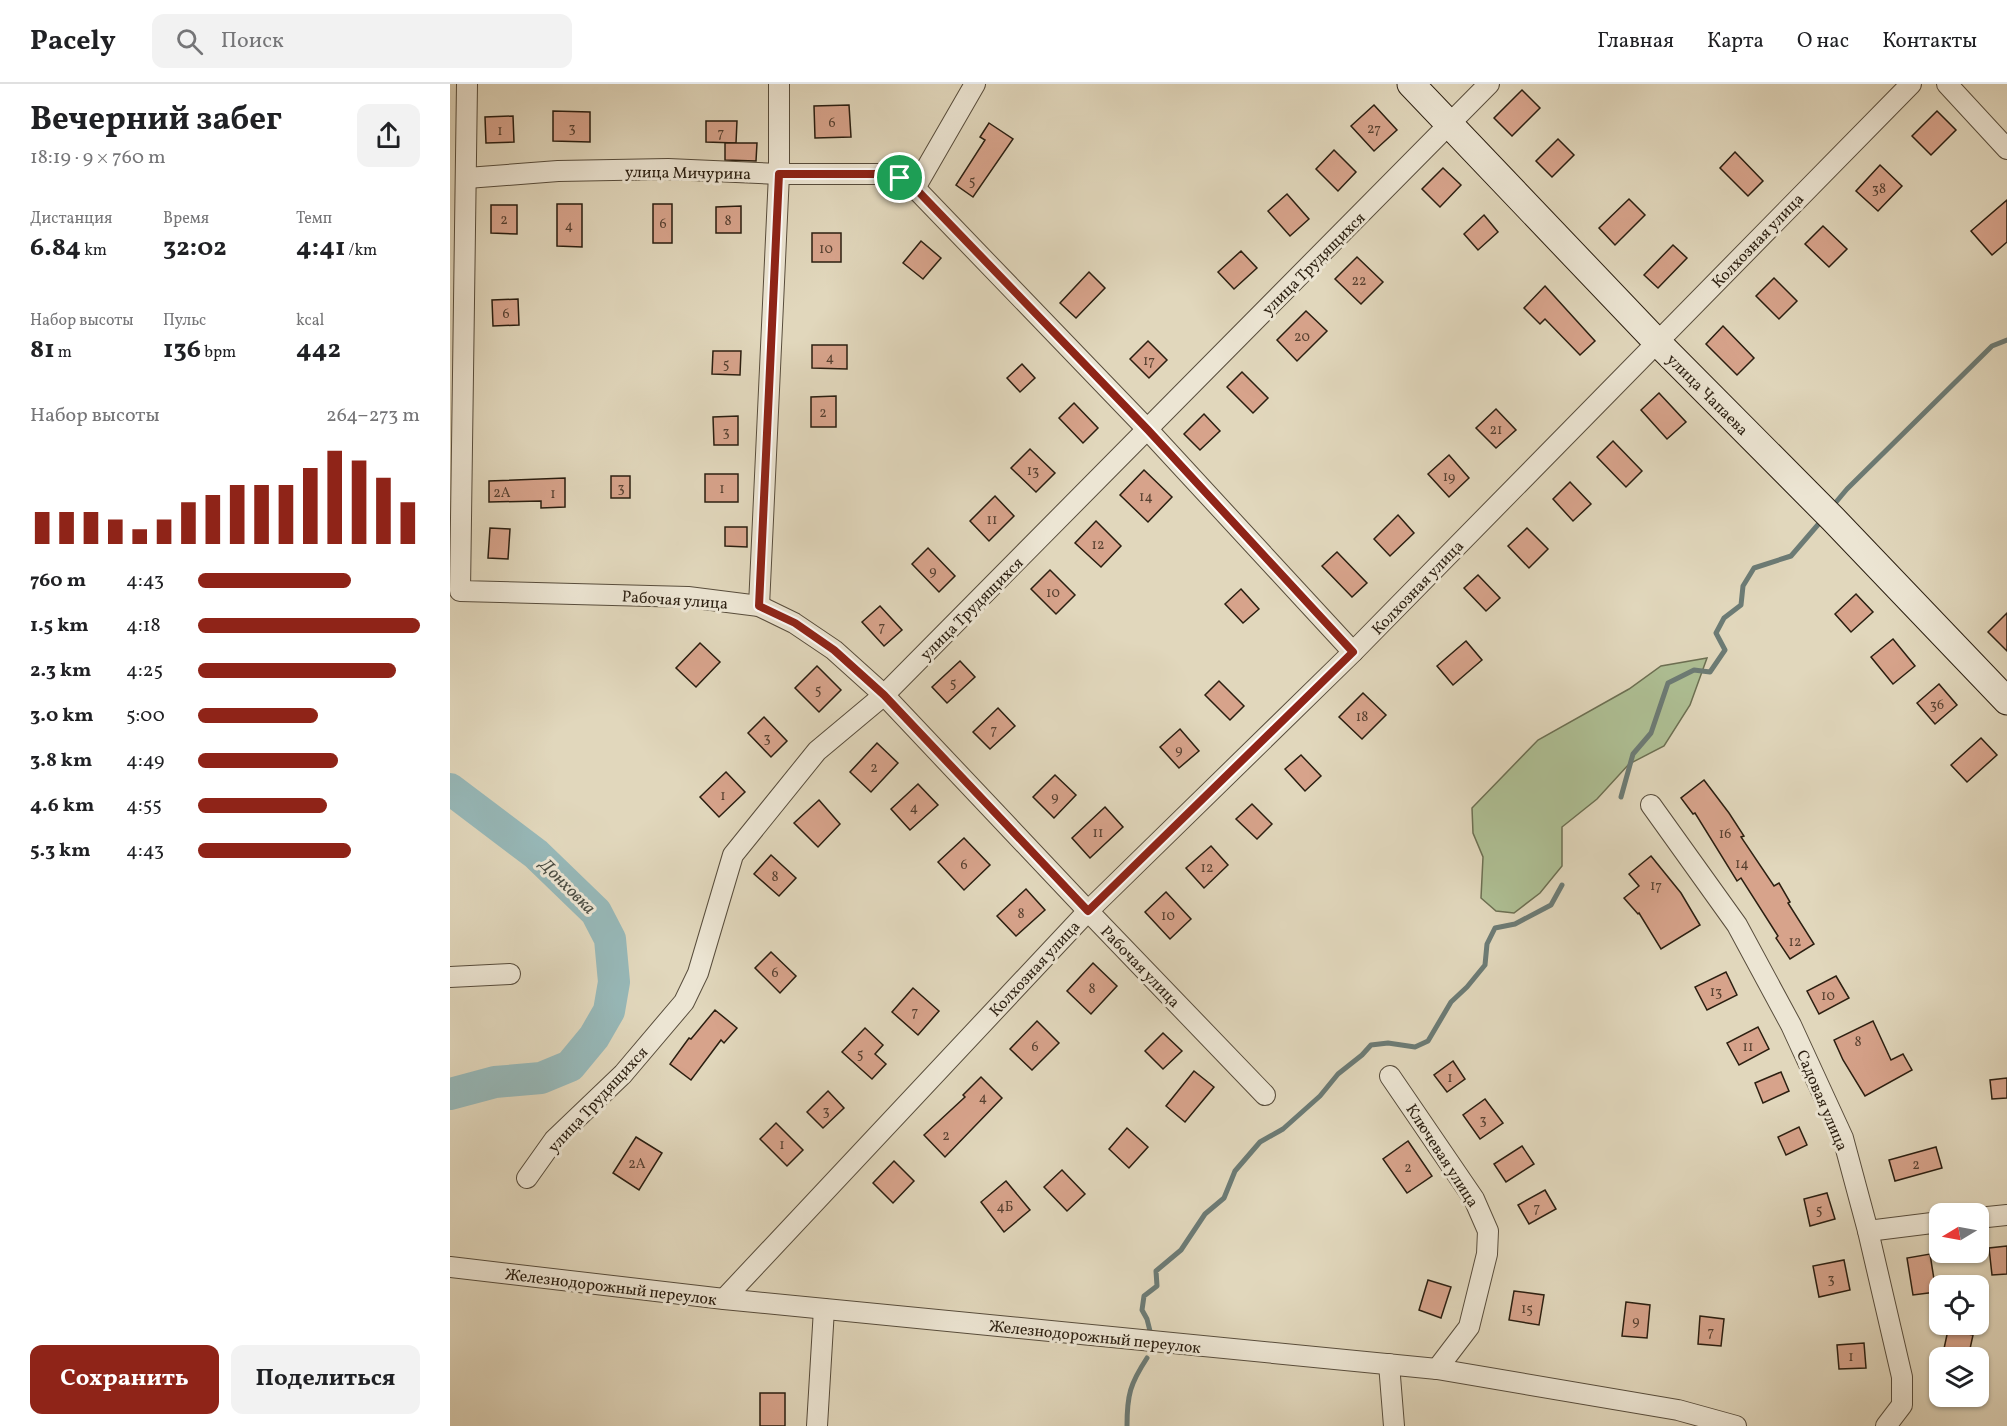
<!DOCTYPE html>
<html lang="ru">
<meta charset="utf-8">
<style>
body{margin:0;font-family:Vollkorn,serif;background:#f2f2f2;color:#202124;height:100vh;display:flex;flex-direction:column;font-size:22px;white-space:nowrap}
*{box-sizing:border-box;margin:0}
p{font-size:20px;color:#757577}
.icon{flex:none;width:33px;height:33px;fill:none;stroke:currentColor;stroke-width:2;stroke-linecap:round;stroke-linejoin:round}
.map{position:relative;flex:1;overflow:hidden}
.details{display:flex;flex-direction:column;background:#fff;width:450px}
.details>*{flex:none}
.needle{width:39px;rotate:260deg}
.controls{position:absolute;left:1479px;top:1119px;display:grid;gap:12px}
.controls a{display:grid;place-items:center;width:60px;height:60px;border-radius:12px;background:#fff;box-shadow:0 2px 4px #0004;font-size:30px}
.pin{position:absolute;display:grid;place-items:center;width:51px;height:51px;color:#fff;margin:-26px;border:3px solid #fff;border-radius:50%;box-shadow:0 2px 6px #0007}
.round{display:grid;place-items:center;flex:none;width:63px;height:63px;border-radius:12px;background:#f2f2f2}
.overview{display:flex;align-items:center;justify-content:space-between;height:102px;padding:0 30px}
h1{font-size:33px;font-weight:700;line-height:45px}
.metrics{display:grid;grid-template-columns:repeat(3,1fr);gap:9px;height:102px;padding:6px 30px}
.metrics div{display:grid;align-content:center}
.metrics b{font-size:26px;font-weight:700}
.metrics small{font-size:16px;font-weight:400}
.metrics p{font-size:16px}
.chart{height:168px;padding:12px 30px}
.chart p{display:flex;justify-content:space-between}
.chart svg{width:100%;height:108px;margin-top:6px;stroke:#8f2418;stroke-width:6}
.button{display:flex;gap:12px;margin-top:auto;padding:12px 30px}
.button a{flex:1;height:69px;border-radius:12px;background:#8f2418;color:#fff;font-size:24px;font-weight:700;line-height:69px;text-align:center}
.button a+a{background:#f2f2f2;color:#202124}
ul{padding:0 30px;list-style:none;font-size:20px}
li{display:grid;grid-template-columns:96px 72px 1fr;align-items:center;height:45px}
li i{height:15px;border-radius:8px;background:#8f2418}
header{display:flex;align-items:center;gap:36px;box-sizing:border-box;height:84px;padding:0 30px;background:#fff;border-bottom:2px solid #e0e0e0}
header strong{font-size:28px}
nav{display:flex;gap:33px;margin-inline-start:auto;font-size:21px}
.search{width:420px;height:54px;background:#f2f2f2;display:flex;align-items:center;gap:15px;box-sizing:border-box;padding:0 21px;border-radius:12px;color:#757577;font-size:22px}
main{display:flex;flex:1;min-height:0}
.map>svg:first-child{display:block}
.green{fill:#aebf94;stroke:#6c6f52;stroke-width:1.5}
.lines{fill:none;stroke-linecap:round;stroke-linejoin:round}
.stream{stroke:#6c7b75;stroke-width:5}
.river{stroke:#97b8b8;stroke-width:32}
.building{fill:#d7a38b;stroke:#2b1f11;stroke-width:1.5}
.street-casing{stroke:#584d3c;stroke-width:22}
.secondary-casing{stroke:#2b1f11;stroke-width:29}
.street{stroke:#ece5d3;stroke-width:20}
.secondary{stroke:#ece5d3;stroke-width:27}
.route-casing{stroke:#fff;stroke-width:12}
.route{stroke:#8f2418;stroke-width:8}
.labels{text-anchor:middle;stroke-width:6;stroke-linejoin:round;paint-order:stroke}
.number-label{font-size:14px;fill:#564030}
.street-label{font-size:16px;fill:#2b1f11;stroke:#ece5d3}
.water-label{font-size:18px;font-style:italic;fill:#4b4d43;stroke:#ece5d3}
</style>
<header>
<strong>Pacely</strong>
<div class="search"><svg class="icon" aria-label="search" viewBox="0 0 24 24"><circle cx="10" cy="10" r="6"/><path d="M15 15l6 6"/></svg>Поиск</div>
<nav><a>Главная</a><a>Карта</a><a>О нас</a><a>Контакты</a></nav>
</header>
<main>
<section class="details">
<div class="overview"><div><h1>Вечерний забег</h1><p>18:19 · 9 × 760 m</p></div><a class="round"><svg class="icon" aria-label="share" viewBox="0 0 24 24"><path d="M12 15V3M7 8l5-5 5 5M5 13v7h14v-7"/></svg></a></div>
<div class="metrics">
<div><p>Дистанция</p><b>6.84<small> km</small></b></div>
<div><p>Время</p><b>32:02</b></div>
<div><p>Темп</p><b>4:41<small> /km</small></b></div>
</div>
<div class="metrics">
<div><p>Набор высоты</p><b>81<small> m</small></b></div>
<div><p>Пульс</p><b>136<small> bpm</small></b></div>
<div><p>kcal</p><b>442</b></div>
</div>
<div class="chart"><p><span>Набор высоты</span>264–273 m</p>
<svg viewBox="0 0 160 44" preserveAspectRatio="none"><path d="M5 44V31M15 44V31M25 44V31M35 44V34M45 44V38M55 44V34M65 44V27M75 44V24M85 44V20M95 44V20M105 44V20M115 44V13M125 44V6M135 44V10M145 44V17M155 44V27"/></svg>
</div>
<ul>
<li><b>760 m</b>4:43<i style="width:69%"></i></li>
<li><b>1.5 km</b>4:18<i style="width:100%"></i></li>
<li><b>2.3 km</b>4:25<i style="width:89%"></i></li>
<li><b>3.0 km</b>5:00<i style="width:54%"></i></li>
<li><b>3.8 km</b>4:49<i style="width:63%"></i></li>
<li><b>4.6 km</b>4:55<i style="width:58%"></i></li>
<li><b>5.3 km</b>4:43<i style="width:69%"></i></li>
</ul>
<div class="button"><a>Сохранить</a><a>Поделиться</a></div>
</section>
<div class="map">
<svg width="1557" height="1342" viewBox="0 0 1557 1342">
<rect width="100%" height="100%" fill="#e1d7bc"/>
<filter id="stains"><feTurbulence type="fractalNoise" baseFrequency=".00333" numOctaves="4"/><feColorMatrix values="0 0 0 0 .2 0 0 0 0 .09 0 0 0 0 .02 0 0 0 .5 -.17"/></filter>
<radialGradient id="worn" r=".72"><stop offset=".6" stop-color="#630" stop-opacity="0"/><stop offset="1" stop-color="#630" stop-opacity=".3"/></radialGradient>
<!-- green -->
<polygon class="green" points="1257,574 1240,621 1214,662 1179,680 1147,715 1112,743 1112,782 1090,809 1064,829 1046,827 1031,814 1033,773 1023,749 1022,724 1088,656 1179,605 1211,582"/>
<g class="lines">
<!-- stream -->
<g class="stream">
<polyline points="1381,424 1397,405 1542,262 1557,256"/>
<polyline points="1171,713 1183,670 1201,649 1218,599 1244,586 1260,588 1275,566 1266,549 1274,534 1291,521 1293,502 1304,484 1341,472 1372,436"/>
<polyline points="700,1247 697,1235 692,1226 694,1212 707,1202 706,1187 731,1166 755,1130 774,1114 785,1087 810,1058 833,1045 870,1012 888,990 912,971 921,961 938,959 965,963 978,957 1001,918 1017,903 1035,881 1037,860 1045,844 1065,840 1101,821 1112,801"/>
<path d="M677,1342C677,1311 680,1300 697,1274"/>
</g>
<!-- river -->
<polyline class="river" points="0,705 86,770 146,828 160,855 164,898 159,927 144,953 120,982 91,994 45,998 0,1010"/>
</g>
<!-- building -->
<g class="building">
<polygon points="1072,6 1090,24 1062,52 1044,34"/>
<polygon points="399,21 401,53 365,54 364,22"/>
<polygon points="924,21 947,46 924,67 901,42"/>
<polygon points="103,27 140,28 140,58 103,57"/>
<polygon points="1487,27 1506,46 1481,71 1462,52"/>
<polygon points="63,32 64,58 36,59 35,33"/>
<polygon points="256,37 287,37 286,59 256,58"/>
<polygon points="539,39 563,55 523,113 506,101 535,56 530,53"/>
<polygon points="1108,55 1124,71 1102,93 1086,77"/>
<polygon points="275,59 307,59 306,77 275,76"/>
<polygon points="884,66 906,88 888,107 866,85"/>
<polygon points="1285,68 1313,97 1298,112 1270,84"/>
<polygon points="1430,81 1452,102 1428,127 1406,107"/>
<polygon points="993,84 1011,101 990,123 972,105"/>
<polygon points="837,110 859,135 840,152 818,127"/>
<polygon points="1179,115 1195,131 1165,161 1149,144"/>
<polygon points="1557,116 1557,158 1542,171 1521,147"/>
<polygon points="107,120 132,120 132,163 107,162"/>
<rect x="203" y="120" width="19" height="39"/>
<polygon points="41,121 67,121 67,150 41,149"/>
<polygon points="291,122 291,149 266,149 266,123"/>
<polygon points="1034,131 1048,148 1028,166 1014,150"/>
<polygon points="1373,142 1397,165 1379,183 1355,160"/>
<rect x="362" y="149" width="29" height="29"/>
<polygon points="471,157 491,174 473,195 453,179"/>
<polygon points="1223,161 1237,174 1208,204 1194,191"/>
<polygon points="791,167 807,184 784,205 768,188"/>
<polygon points="907,173 933,198 911,220 885,195"/>
<polygon points="639,188 655,204 626,234 610,219"/>
<polygon points="1324,194 1347,217 1329,235 1306,212"/>
<polygon points="1095,202 1145,257 1130,271 1095,235 1090,240 1074,224"/>
<polygon points="68,215 69,241 43,242 42,216"/>
<polygon points="856,227 877,247 847,277 827,256"/>
<polygon points="1273,242 1304,274 1287,291 1256,260"/>
<polygon points="698,257 717,276 699,294 680,275"/>
<polygon points="362,261 397,261 397,285 362,284"/>
<polygon points="263,267 291,267 290,291 262,290"/>
<polygon points="572,280 585,294 570,308 557,294"/>
<polygon points="792,288 818,314 803,329 777,303"/>
<polygon points="1209,309 1236,338 1217,355 1191,326"/>
<polygon points="386,312 386,343 361,343 361,313"/>
<polygon points="624,319 648,344 633,359 609,334"/>
<polygon points="1046,325 1066,346 1046,364 1026,344"/>
<polygon points="754,330 770,347 750,366 734,350"/>
<polygon points="288,332 288,361 264,361 263,333"/>
<polygon points="1163,357 1192,387 1176,403 1147,373"/>
<polygon points="580,365 605,389 586,408 561,384"/>
<polygon points="999,371 1019,394 999,413 978,390"/>
<polygon points="694,386 722,413 698,438 670,411"/>
<rect x="255" y="390" width="33" height="28"/>
<rect x="161" y="392" width="19" height="22"/>
<polygon points="115,394 115,423 91,424 91,417 39,418 39,397"/>
<polygon points="1120,398 1141,420 1123,437 1103,415"/>
<polygon points="545,412 564,432 539,457 520,437"/>
<polygon points="948,431 964,449 940,472 924,455"/>
<polygon points="646,437 671,462 651,483 625,459"/>
<polygon points="275,443 297,443 297,463 275,462"/>
<polygon points="40,444 60,445 58,475 38,474"/>
<polygon points="1077,444 1098,465 1079,484 1058,462"/>
<polygon points="478,464 505,492 489,508 462,480"/>
<polygon points="887,468 917,499 902,513 872,482"/>
<polygon points="600,486 625,511 606,530 581,505"/>
<polygon points="1028,491 1050,514 1036,527 1014,504"/>
<polygon points="791,505 809,525 793,539 775,520"/>
<polygon points="1406,510 1423,528 1401,548 1385,530"/>
<polygon points="430,522 452,546 434,562 412,538"/>
<polygon points="1557,529 1557,567 1538,548"/>
<polygon points="1443,555 1465,582 1443,600 1421,573"/>
<polygon points="1016,557 1032,576 1003,601 987,582"/>
<polygon points="250,559 270,578 246,603 226,584"/>
<polygon points="510,577 525,593 497,619 482,603"/>
<polygon points="367,582 391,606 369,628 345,604"/>
<polygon points="769,597 794,622 780,636 755,611"/>
<polygon points="1489,600 1507,621 1485,640 1467,619"/>
<polygon points="913,609 936,631 912,655 889,633"/>
<polygon points="548,624 565,642 540,665 523,648"/>
<polygon points="314,633 337,657 321,673 298,649"/>
<polygon points="730,645 749,667 729,684 710,663"/>
<polygon points="1531,654 1547,671 1517,698 1501,681"/>
<polygon points="427,659 448,679 421,708 400,688"/>
<polygon points="851,671 871,692 855,707 835,685"/>
<polygon points="276,688 295,708 269,733 250,713"/>
<polygon points="605,691 626,711 604,734 583,713"/>
<polygon points="1254,696 1279,729 1294,752 1291,753 1324,802 1329,799 1340,818 1338,819 1364,860 1340,875 1326,854 1328,852 1291,794 1287,797 1245,729 1243,730 1231,714"/>
<polygon points="468,700 488,721 460,746 441,725"/>
<polygon points="369,716 390,740 368,763 344,739"/>
<polygon points="802,720 822,740 807,755 786,735"/>
<polygon points="655,723 673,743 640,774 622,754"/>
<polygon points="514,754 540,781 514,806 488,778"/>
<polygon points="761,762 778,781 754,804 736,784"/>
<polygon points="321,771 346,794 329,812 304,790"/>
<polygon points="1201,772 1231,809 1250,841 1211,865 1189,829 1188,830 1174,814 1189,802 1179,790"/>
<polygon points="576,805 595,826 566,852 547,832"/>
<polygon points="716,808 741,835 720,855 695,828"/>
<polygon points="321,868 346,892 330,909 305,884"/>
<polygon points="643,879 667,902 641,930 617,907"/>
<polygon points="1276,888 1287,911 1257,926 1245,903"/>
<polygon points="1386,892 1399,914 1369,930 1357,907"/>
<polygon points="463,904 489,927 468,951 442,928"/>
<polygon points="265,926 287,944 274,959 271,956 241,996 220,980 239,954 241,955"/>
<polygon points="587,937 609,959 582,986 560,965"/>
<polygon points="1423,937 1441,976 1453,970 1462,986 1415,1012 1393,976 1384,956"/>
<polygon points="1308,943 1319,965 1289,981 1277,959"/>
<polygon points="415,944 433,961 425,970 436,980 422,995 392,968"/>
<polygon points="713,949 732,967 713,985 695,967"/>
<polygon points="1003,977 1015,995 997,1008 984,991"/>
<polygon points="744,987 764,1003 735,1038 716,1022"/>
<polygon points="1331,988 1339,1007 1313,1019 1305,999"/>
<polygon points="531,993 552,1014 495,1073 474,1051 515,1013 513,1011"/>
<polygon points="1557,994 1557,1014 1542,1015 1540,996"/>
<polygon points="378,1007 394,1024 373,1044 357,1028"/>
<polygon points="1035,1015 1053,1039 1030,1055 1013,1031"/>
<polygon points="326,1039 353,1066 337,1082 310,1055"/>
<polygon points="1349,1043 1357,1061 1336,1071 1328,1053"/>
<polygon points="677,1044 698,1063 679,1084 659,1065"/>
<polygon points="186,1053 212,1069 189,1106 163,1089"/>
<polygon points="958,1057 982,1092 957,1109 933,1075"/>
<polygon points="1072,1062 1084,1080 1056,1098 1044,1080"/>
<polygon points="1486,1063 1492,1084 1445,1097 1439,1076"/>
<polygon points="444,1077 464,1097 443,1119 423,1099"/>
<polygon points="612,1086 635,1110 617,1127 594,1103"/>
<polygon points="556,1097 580,1126 554,1148 531,1118"/>
<polygon points="1095,1106 1106,1125 1079,1140 1068,1121"/>
<polygon points="1377,1109 1385,1135 1360,1142 1354,1115"/>
<polygon points="1557,1162 1557,1190 1542,1191 1539,1164"/>
<polygon points="1480,1170 1486,1208 1463,1211 1457,1174"/>
<polygon points="1394,1176 1400,1206 1369,1213 1363,1182"/>
<polygon points="978,1196 1001,1203 991,1234 969,1226"/>
<polygon points="1064,1207 1094,1211 1089,1241 1059,1236"/>
<polygon points="1176,1218 1200,1221 1197,1254 1172,1252"/>
<polygon points="1250,1232 1274,1235 1271,1262 1248,1260"/>
<polygon points="1498,1246 1523,1251 1518,1274 1492,1274"/>
<polygon points="1414,1259 1416,1284 1389,1285 1387,1261"/>
<rect x="310" y="1309" width="25" height="33"/>
</g>
<g class="lines">
<!-- street casing -->
<g class="street-casing">
<g id="street">
<polyline points="17,0 10,507 238,513 309,522 344,539 384,566 434,611 638,827 815,1011"/>
<polyline points="1497,0 1557,65"/>
<polyline points="17,94 108,87 218,85 329,90 437,90 451,94 465,104 698,346 903,568"/>
<polyline points="465,104 525,0"/>
<polyline points="309,522 329,90 329,0"/>
<polyline points="1201,721 1287,841 1341,941 1393,1054 1418,1147 1452,1293 1452,1321 1436,1342"/>
<polyline points="0,893 60,890"/>
<polyline points="940,992 1024,1115 1038,1147 1037,1170 1019,1243 987,1285"/>
<polyline points="77,1094 104,1056 173,990 234,918 248,889 283,771 367,667 434,611 1039,0"/>
<polyline points="1528,1134 1557,1131"/>
<polyline points="1418,1147 1490,1138"/>
<polyline points="0,1183 274,1215 987,1285 1228,1326 1286,1342"/>
<polyline points="274,1215 638,827 903,568 1461,0"/>
<polyline points="939,1280 944,1342"/>
<polyline points="367,1342 374,1225"/>
</g>
</g>
<!-- secondary casing -->
<g class="secondary-casing">
<polyline id="secondary" points="961,0 1207,258 1383,435 1557,617"/>
</g>
<!-- street -->
<use href="#street" class="street"/>
<!-- secondary -->
<use href="#secondary" class="secondary"/>
</g>
<g class="lines">
<!-- route casing -->
<g class="route-casing">
<polygon id="route" points="329,90 437,90 450,94 465,104 698,346 903,568 638,827 434,611 384,566 345,539 309,522"/>
</g>
<!-- route -->
<use href="#route" class="route"/>
</g>
<g class="labels">
<!-- number labels -->
<g class="number-label">
<text x="382" y="43">6</text>
<text x="122" y="48">3</text>
<text x="924" y="49">27</text>
<text x="50" y="51">1</text>
<text x="271" y="53">7</text>
<text x="522" y="101">5</text>
<text x="1429" y="109">38</text>
<text x="54" y="140">2</text>
<text x="278" y="141">8</text>
<text x="213" y="144">6</text>
<text x="119" y="146">4</text>
<text x="376" y="169">10</text>
<text x="909" y="201">22</text>
<text x="56" y="234">6</text>
<text x="852" y="257">20</text>
<text x="380" y="278">4</text>
<text x="699" y="281">17</text>
<text x="276" y="284">5</text>
<text x="373" y="333">2</text>
<text x="1046" y="350">21</text>
<text x="276" y="352">3</text>
<text x="583" y="391">13</text>
<text x="999" y="397">19</text>
<text x="171" y="408">3</text>
<text x="272" y="409">1</text>
<text x="52" y="413">2А</text>
<text x="103" y="414">1</text>
<text x="696" y="417">14</text>
<text x="542" y="440">11</text>
<text x="648" y="465">12</text>
<text x="483" y="491">9</text>
<text x="603" y="513">10</text>
<text x="432" y="547">7</text>
<text x="503" y="603">5</text>
<text x="368" y="610">5</text>
<text x="1487" y="625">36</text>
<text x="912" y="637">18</text>
<text x="544" y="650">7</text>
<text x="317" y="658">3</text>
<text x="729" y="670">9</text>
<text x="424" y="688">2</text>
<text x="273" y="716">1</text>
<text x="605" y="717">9</text>
<text x="464" y="728">4</text>
<text x="648" y="753">11</text>
<text x="1275" y="754">16</text>
<text x="1292" y="784">14</text>
<text x="514" y="785">6</text>
<text x="757" y="788">12</text>
<text x="325" y="797">8</text>
<text x="1206" y="806">17</text>
<text x="571" y="834">8</text>
<text x="718" y="836">10</text>
<text x="1345" y="862">12</text>
<text x="325" y="893">6</text>
<text x="642" y="909">8</text>
<text x="1266" y="912">13</text>
<text x="1378" y="916">10</text>
<text x="465" y="932">7</text>
<text x="1408" y="962">8</text>
<text x="585" y="967">6</text>
<text x="1298" y="967">11</text>
<text x="410" y="974">5</text>
<text x="1000" y="998">1</text>
<text x="533" y="1018">4</text>
<text x="376" y="1031">3</text>
<text x="1033" y="1040">3</text>
<text x="496" y="1056">2</text>
<text x="332" y="1065">1</text>
<text x="187" y="1084">2А</text>
<text x="1466" y="1085">2</text>
<text x="958" y="1088">2</text>
<text x="555" y="1127">4Б</text>
<text x="1087" y="1128">7</text>
<text x="1369" y="1130">5</text>
<text x="1381" y="1199">3</text>
<text x="1077" y="1229">15</text>
<text x="1186" y="1241">9</text>
<text x="1261" y="1252">7</text>
<text x="1401" y="1277">1</text>
</g>
<!-- street labels -->
<g class="street-label">
<text transform="translate(238 88) rotate(1)" y="6">улица Мичурина</text>
<text transform="translate(1307 156) rotate(-46)" y="6">Колхозная улица</text>
<text transform="translate(863 179) rotate(-45)" y="6">улица Трудящихся</text>
<text transform="translate(1258 310) rotate(45)" y="6">улица Чапаева</text>
<text transform="translate(967 503) rotate(-46)" y="6">Колхозная улица</text>
<text transform="translate(225 515) rotate(4)" y="6">Рабочая улица</text>
<text transform="translate(521 524) rotate(-45)" y="6">улица Трудящихся</text>
<text transform="translate(691 882) rotate(46)" y="6">Рабочая улица</text>
<text transform="translate(584 884) rotate(-47)" y="6">Колхозная улица</text>
<text transform="translate(147 1015) rotate(-47)" y="6">улица Трудящихся</text>
<text transform="translate(1373 1016) rotate(67)" y="6">Садовая улица</text>
<text transform="translate(993 1071) rotate(57)" y="6">Ключевая улица</text>
<text transform="translate(161 1202) rotate(7)" y="6">Железнодорожный переулок</text>
<text transform="translate(645 1252) rotate(6)" y="6">Железнодорожный переулок</text>
</g>
<!-- water labels -->
<g class="water-label">
<text transform="translate(118 802) rotate(45)" y="6">Донховка</text>
</g>
</g>
<rect width="100%" height="100%" filter="url(#stains)"/>
<rect width="100%" height="100%" fill="url(#worn)"/>
</svg>
<div class="controls">
<a><svg class="needle" viewBox="-14 -14 28 28"><path d="M0-13l5 13h-10z" fill="#e53935"/><path d="M0 13l5-13h-10z" fill="#757577"/></svg></a>
<a><svg class="icon" aria-label="locate" viewBox="0 0 24 24"><circle cx="12" cy="12" r="6"/><path d="M12 2v4M12 18v4M2 12h4M18 12h4"/></svg></a>
<a><svg class="icon" aria-label="layers" viewBox="0 0 24 24"><path d="M12 4l9 5-9 5-9-5zM3 14l9 5 9-5"/></svg></a>
</div>
<div class="pin" style="left:450px;top:94px;background:#1e9e55"><svg class="icon" aria-label="arrive" viewBox="0 0 24 24"><path d="M6 21V4h12l-3 4 3 4H6"/></svg></div>
</div>
</main>
